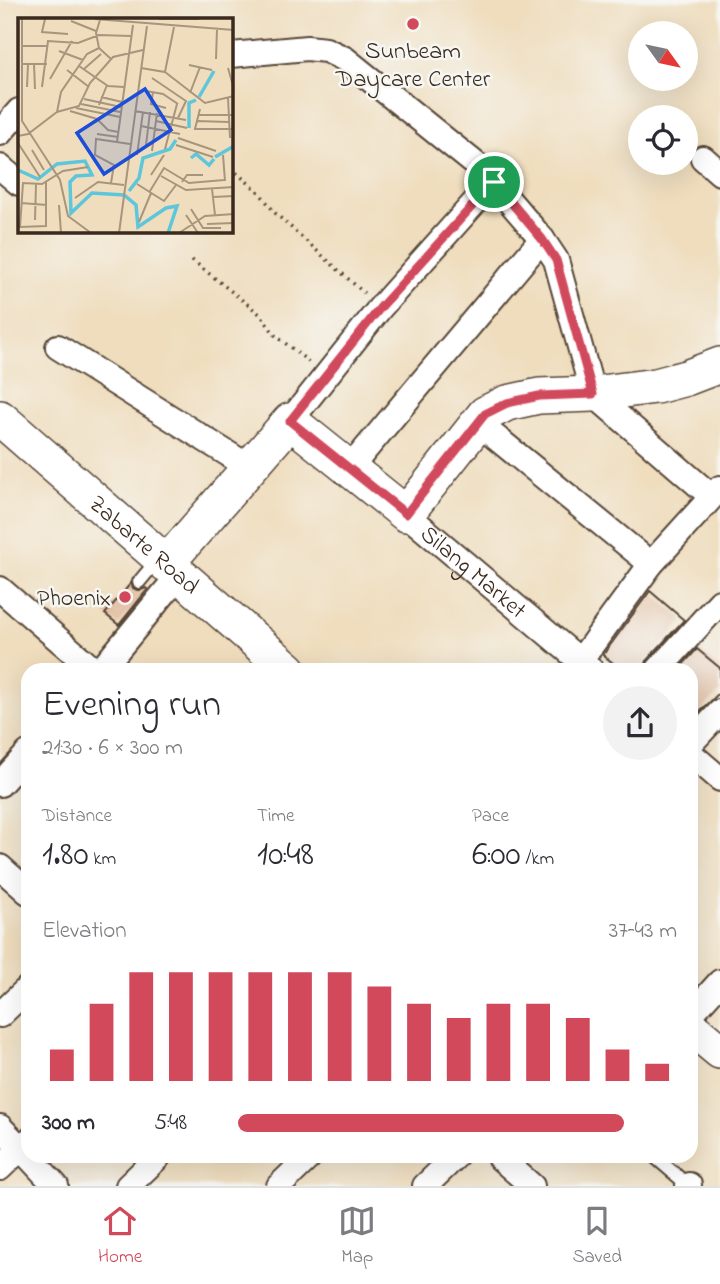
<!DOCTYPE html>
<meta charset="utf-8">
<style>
body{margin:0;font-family:"Indie Flower",sans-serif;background:#f2f2f3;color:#2b2b33;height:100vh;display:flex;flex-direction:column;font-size:26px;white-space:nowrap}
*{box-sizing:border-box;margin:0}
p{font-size:23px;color:#7c7c81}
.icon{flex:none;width:38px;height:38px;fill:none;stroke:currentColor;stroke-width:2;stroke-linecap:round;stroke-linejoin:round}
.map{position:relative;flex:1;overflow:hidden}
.details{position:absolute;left:21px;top:663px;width:677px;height:500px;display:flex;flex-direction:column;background:#fff;border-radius:21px;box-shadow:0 7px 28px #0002}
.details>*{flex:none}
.needle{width:46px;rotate:123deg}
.fabs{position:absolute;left:628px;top:21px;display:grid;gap:14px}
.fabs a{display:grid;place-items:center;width:70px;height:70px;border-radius:50%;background:#fff;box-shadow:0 7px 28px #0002;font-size:35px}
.pin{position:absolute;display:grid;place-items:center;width:60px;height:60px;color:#fff;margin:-30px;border:4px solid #fff;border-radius:50%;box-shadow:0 2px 7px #0007}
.round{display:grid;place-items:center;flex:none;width:74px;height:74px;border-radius:37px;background:#f2f2f3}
.headline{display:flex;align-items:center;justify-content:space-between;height:119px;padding:0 21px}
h1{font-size:38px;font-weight:600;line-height:52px}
.stats{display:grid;grid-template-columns:repeat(3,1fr);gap:10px;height:119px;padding:7px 21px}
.stats div{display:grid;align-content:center}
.stats b{font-size:35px;font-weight:600}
.stats small{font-size:19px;font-weight:400}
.stats p{font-size:19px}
.chart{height:196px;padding:14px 21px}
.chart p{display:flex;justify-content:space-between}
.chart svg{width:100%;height:126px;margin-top:7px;stroke:#d1495b;stroke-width:6}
ul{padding:0 21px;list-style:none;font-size:23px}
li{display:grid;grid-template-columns:112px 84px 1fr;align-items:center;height:52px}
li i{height:18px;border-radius:9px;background:#d1495b}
.tab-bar{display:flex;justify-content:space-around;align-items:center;height:98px;border-top:2px solid #e1e1e2;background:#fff;font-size:19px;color:#7c7c81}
.tab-bar a{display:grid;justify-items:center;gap:4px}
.tab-bar .on{color:#d1495b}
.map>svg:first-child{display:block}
.building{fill:#e0b899}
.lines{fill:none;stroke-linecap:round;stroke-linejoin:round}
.lane-casing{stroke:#564536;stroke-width:16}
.street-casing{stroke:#564536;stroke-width:28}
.secondary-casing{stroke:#564536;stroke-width:38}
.path{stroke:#564536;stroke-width:3.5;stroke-dasharray:2 5;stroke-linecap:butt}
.lane{stroke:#fff;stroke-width:12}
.street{stroke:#fff;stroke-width:24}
.secondary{stroke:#fff;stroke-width:35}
.route-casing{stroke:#fff;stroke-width:14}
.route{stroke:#d1495b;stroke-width:9}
.poi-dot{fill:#d1495b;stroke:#f6f6f2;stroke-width:2.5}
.labels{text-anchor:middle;stroke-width:5;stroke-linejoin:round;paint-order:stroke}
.poi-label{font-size:24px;fill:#3b2a1e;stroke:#f6f6f2}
.street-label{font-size:24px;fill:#3b2a1e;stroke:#f6f6f2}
.inset-river{fill:none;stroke:#5ec6db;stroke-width:3.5}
.inset-road{fill:none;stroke:#a7957d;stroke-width:2}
.view{fill:#1d4ed8;fill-opacity:0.15;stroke:#1d4ed8;stroke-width:3.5}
.inset-edge{fill:none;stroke:#3b2a1e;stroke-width:3.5}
</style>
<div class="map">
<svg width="720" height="1186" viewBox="0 0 720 1186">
<rect width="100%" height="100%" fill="#f6f6f2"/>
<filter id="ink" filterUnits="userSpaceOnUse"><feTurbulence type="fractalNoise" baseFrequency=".0143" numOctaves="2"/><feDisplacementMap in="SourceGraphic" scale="14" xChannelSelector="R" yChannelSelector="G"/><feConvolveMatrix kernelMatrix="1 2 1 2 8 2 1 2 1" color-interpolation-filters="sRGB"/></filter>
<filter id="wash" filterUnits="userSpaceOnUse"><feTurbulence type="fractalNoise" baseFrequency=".00686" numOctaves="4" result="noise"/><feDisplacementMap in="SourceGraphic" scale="28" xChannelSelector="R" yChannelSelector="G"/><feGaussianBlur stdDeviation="1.57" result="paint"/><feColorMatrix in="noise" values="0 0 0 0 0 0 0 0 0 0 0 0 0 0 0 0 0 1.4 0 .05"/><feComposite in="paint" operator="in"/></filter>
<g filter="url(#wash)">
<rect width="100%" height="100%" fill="#efddbd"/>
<g id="blocks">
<!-- building -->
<g class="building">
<polygon points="131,583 133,588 137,590 141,590 146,588 148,589 119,625 105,614"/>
<polygon points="650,591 684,620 647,660 644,670 622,670 603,655"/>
<polygon points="697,649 720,668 720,692 698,714 691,708 691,670 678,670"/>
</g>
</g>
</g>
<g filter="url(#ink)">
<use href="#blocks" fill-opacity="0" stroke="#564536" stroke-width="2"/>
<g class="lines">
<!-- lane casing -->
<g class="lane-casing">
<g id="lane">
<polyline points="139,582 159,558"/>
<polyline points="655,1157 689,1186"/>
</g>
</g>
<!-- street casing -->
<g class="street-casing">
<g id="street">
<polyline points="231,55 307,48 326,50 345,59 478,166 493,182 380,308 290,421"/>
<polyline points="0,133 19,111"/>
<polyline points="703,158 720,173"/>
<polyline points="0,167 19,183"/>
<polyline points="493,182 542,239 556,260 593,394 711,496"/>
<polyline points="58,347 249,467"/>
<polyline points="478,423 651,564"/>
<polyline points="349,469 542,239"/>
<path id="s1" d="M406,514L591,670"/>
<polyline points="0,589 94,670"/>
<polyline points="580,661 651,564 720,488"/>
<polyline points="101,670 179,575"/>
<polyline points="658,670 720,602"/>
<polyline points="691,743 720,712"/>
<polyline points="691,754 720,779"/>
<polyline points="0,784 28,753"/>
<polyline points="0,867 28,892"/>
<polyline points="691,1014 720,982"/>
<polyline points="0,1015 28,988"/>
<polyline points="0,1127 28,1156"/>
<polyline points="29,1157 56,1186"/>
<polyline points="499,1157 532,1186"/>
<polyline points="0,1168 28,1141"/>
<polyline points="128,1186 158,1157"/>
<polyline points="279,1186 309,1157"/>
<polyline points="425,1186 455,1157"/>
<polyline points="688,1186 689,1185"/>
</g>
</g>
<!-- secondary casing -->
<g class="secondary-casing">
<g id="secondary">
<path id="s2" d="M0,418L289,670"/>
<polyline points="166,564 290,421 406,514 485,414 507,403 539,396 593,394 656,386 686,378 720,365"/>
<polyline points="691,1027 720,1051"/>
</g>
</g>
<!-- path -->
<g class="path">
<polyline points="231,168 259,192 276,214 364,293"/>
<polyline points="192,260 261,315 275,335 310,363"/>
</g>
<!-- lane -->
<use href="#lane" class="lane"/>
<!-- street -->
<use href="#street" class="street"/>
<!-- secondary -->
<use href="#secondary" class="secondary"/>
</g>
</g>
<g class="lines" filter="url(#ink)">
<!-- route casing -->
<g class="route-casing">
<polygon id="route" points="494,182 542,239 556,260 593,394 539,396 507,403 485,414 406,514 290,421 380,308"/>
</g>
<!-- route -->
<use href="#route" class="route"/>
</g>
<!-- markers -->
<g class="poi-dot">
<circle cx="413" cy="24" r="7"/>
<circle cx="125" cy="597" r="7"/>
</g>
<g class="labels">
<!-- poi labels -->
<g class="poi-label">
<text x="413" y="58">Sunbeam<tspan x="413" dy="28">Daycare Center</tspan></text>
<text x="111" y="605" text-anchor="end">Phoenix</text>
</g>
<!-- street labels -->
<g class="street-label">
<text dy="8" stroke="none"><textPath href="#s2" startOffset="192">Zabarte Road</textPath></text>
<text dy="8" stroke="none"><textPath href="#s1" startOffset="89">Silang Market</textPath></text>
</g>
</g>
<!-- overview -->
<g transform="translate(18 18)">
<rect width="215" height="215" fill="#efddbd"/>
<path class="inset-river" d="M181,79L196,53M171,110V85L178,82M197,139L216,128M173,140L178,136L191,147L196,141M0,152L20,161L39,146L67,143L74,157L58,158L52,164L53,195L74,175L106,177L118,187L120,209L148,190L159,188L150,215M111,173L121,160L125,140L152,131L158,122"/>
<path class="inset-road" d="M4,1V103L42,162L50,198L73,215M27,1L24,14L50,16M77,1L216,12M141,1H181M82,2L78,15L81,30L93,41M53,3L78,13M4,28H29M41,33L65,42M198,41L199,11M4,46H29M16,46L17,71M171,47L194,52M61,48L90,68L106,69M123,50L147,54L156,9M210,50L216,71M66,51L83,36M49,52L71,69M147,54L187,85L216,78M134,60L168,83L160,100M32,61L54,23M9,69L10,46M24,69L30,23L60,25L81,17L113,18M128,73L145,76L160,86M135,74L133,86L148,90M172,75L182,49M83,79L104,84M210,80L212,120M66,81L103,89M63,86L102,94M81,87L89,67M58,90L102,99M182,91L177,111H216M52,93L79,101L90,112L100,114M117,93L168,102M39,94L43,74L69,36L81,30M180,97H216M138,103L169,110M178,103L211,104M123,108L162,116M79,116L100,119M0,118L10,116L39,94L61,88L72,65L95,39L125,32M160,120L198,133M99,124L115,7M0,125L22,159M128,127L132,94M158,127L195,139M147,131L159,86M14,132L26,152M134,133L139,95M119,137L125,94M205,137L207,163M133,157L146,137M143,158L168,172L216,169M28,164V208L2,209L5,165L24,166L45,153L70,149M164,164L169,157H185M93,165L96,147L77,137L78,121L112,126M119,166L146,183L158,167M194,171L197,197M132,173L146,150L171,165L206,162M195,179L216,178M57,180L80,164L106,167M3,185L29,187M41,187L43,215M173,191L185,210H203M168,197L180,215M17,202L18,166M121,204L133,175M189,206L216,205M101,215L129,8M161,215L187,198L216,196"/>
<path class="view" d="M127,71L153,112L86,156L59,115Z"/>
<rect width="215" height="215" class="inset-edge"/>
</g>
</svg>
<div class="fabs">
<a><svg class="needle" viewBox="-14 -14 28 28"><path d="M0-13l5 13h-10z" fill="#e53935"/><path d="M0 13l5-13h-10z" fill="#7c7c81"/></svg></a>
<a><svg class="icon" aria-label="locate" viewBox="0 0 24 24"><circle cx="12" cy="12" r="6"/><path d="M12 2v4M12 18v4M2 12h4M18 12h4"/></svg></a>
</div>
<div class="pin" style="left:494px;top:182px;background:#1e9e55"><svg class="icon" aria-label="arrive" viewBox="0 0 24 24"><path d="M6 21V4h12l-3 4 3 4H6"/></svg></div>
<section class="details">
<div class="headline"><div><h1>Evening run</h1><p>21:30 · 6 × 300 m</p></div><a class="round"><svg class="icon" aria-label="share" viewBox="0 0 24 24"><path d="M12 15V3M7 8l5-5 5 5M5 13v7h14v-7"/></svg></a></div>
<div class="stats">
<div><p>Distance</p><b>1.80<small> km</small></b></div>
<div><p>Time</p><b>10:48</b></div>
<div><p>Pace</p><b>6:00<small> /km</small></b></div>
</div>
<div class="chart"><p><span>Elevation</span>37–43 m</p>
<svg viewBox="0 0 160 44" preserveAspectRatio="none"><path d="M5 44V33M15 44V17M25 44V6M35 44V6M45 44V6M55 44V6M65 44V6M75 44V6M85 44V11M95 44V17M105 44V22M115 44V17M125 44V17M135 44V22M145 44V33M155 44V38"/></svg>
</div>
<ul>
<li><b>300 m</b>5:48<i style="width:88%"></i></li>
</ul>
</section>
</div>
<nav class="tab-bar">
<a class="on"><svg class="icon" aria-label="home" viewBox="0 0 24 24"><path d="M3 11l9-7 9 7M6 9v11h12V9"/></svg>Home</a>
<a><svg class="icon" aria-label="map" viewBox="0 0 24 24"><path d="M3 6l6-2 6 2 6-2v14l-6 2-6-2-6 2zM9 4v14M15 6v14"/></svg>Map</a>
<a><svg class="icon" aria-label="saved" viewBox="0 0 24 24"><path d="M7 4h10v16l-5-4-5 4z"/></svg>Saved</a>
</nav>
